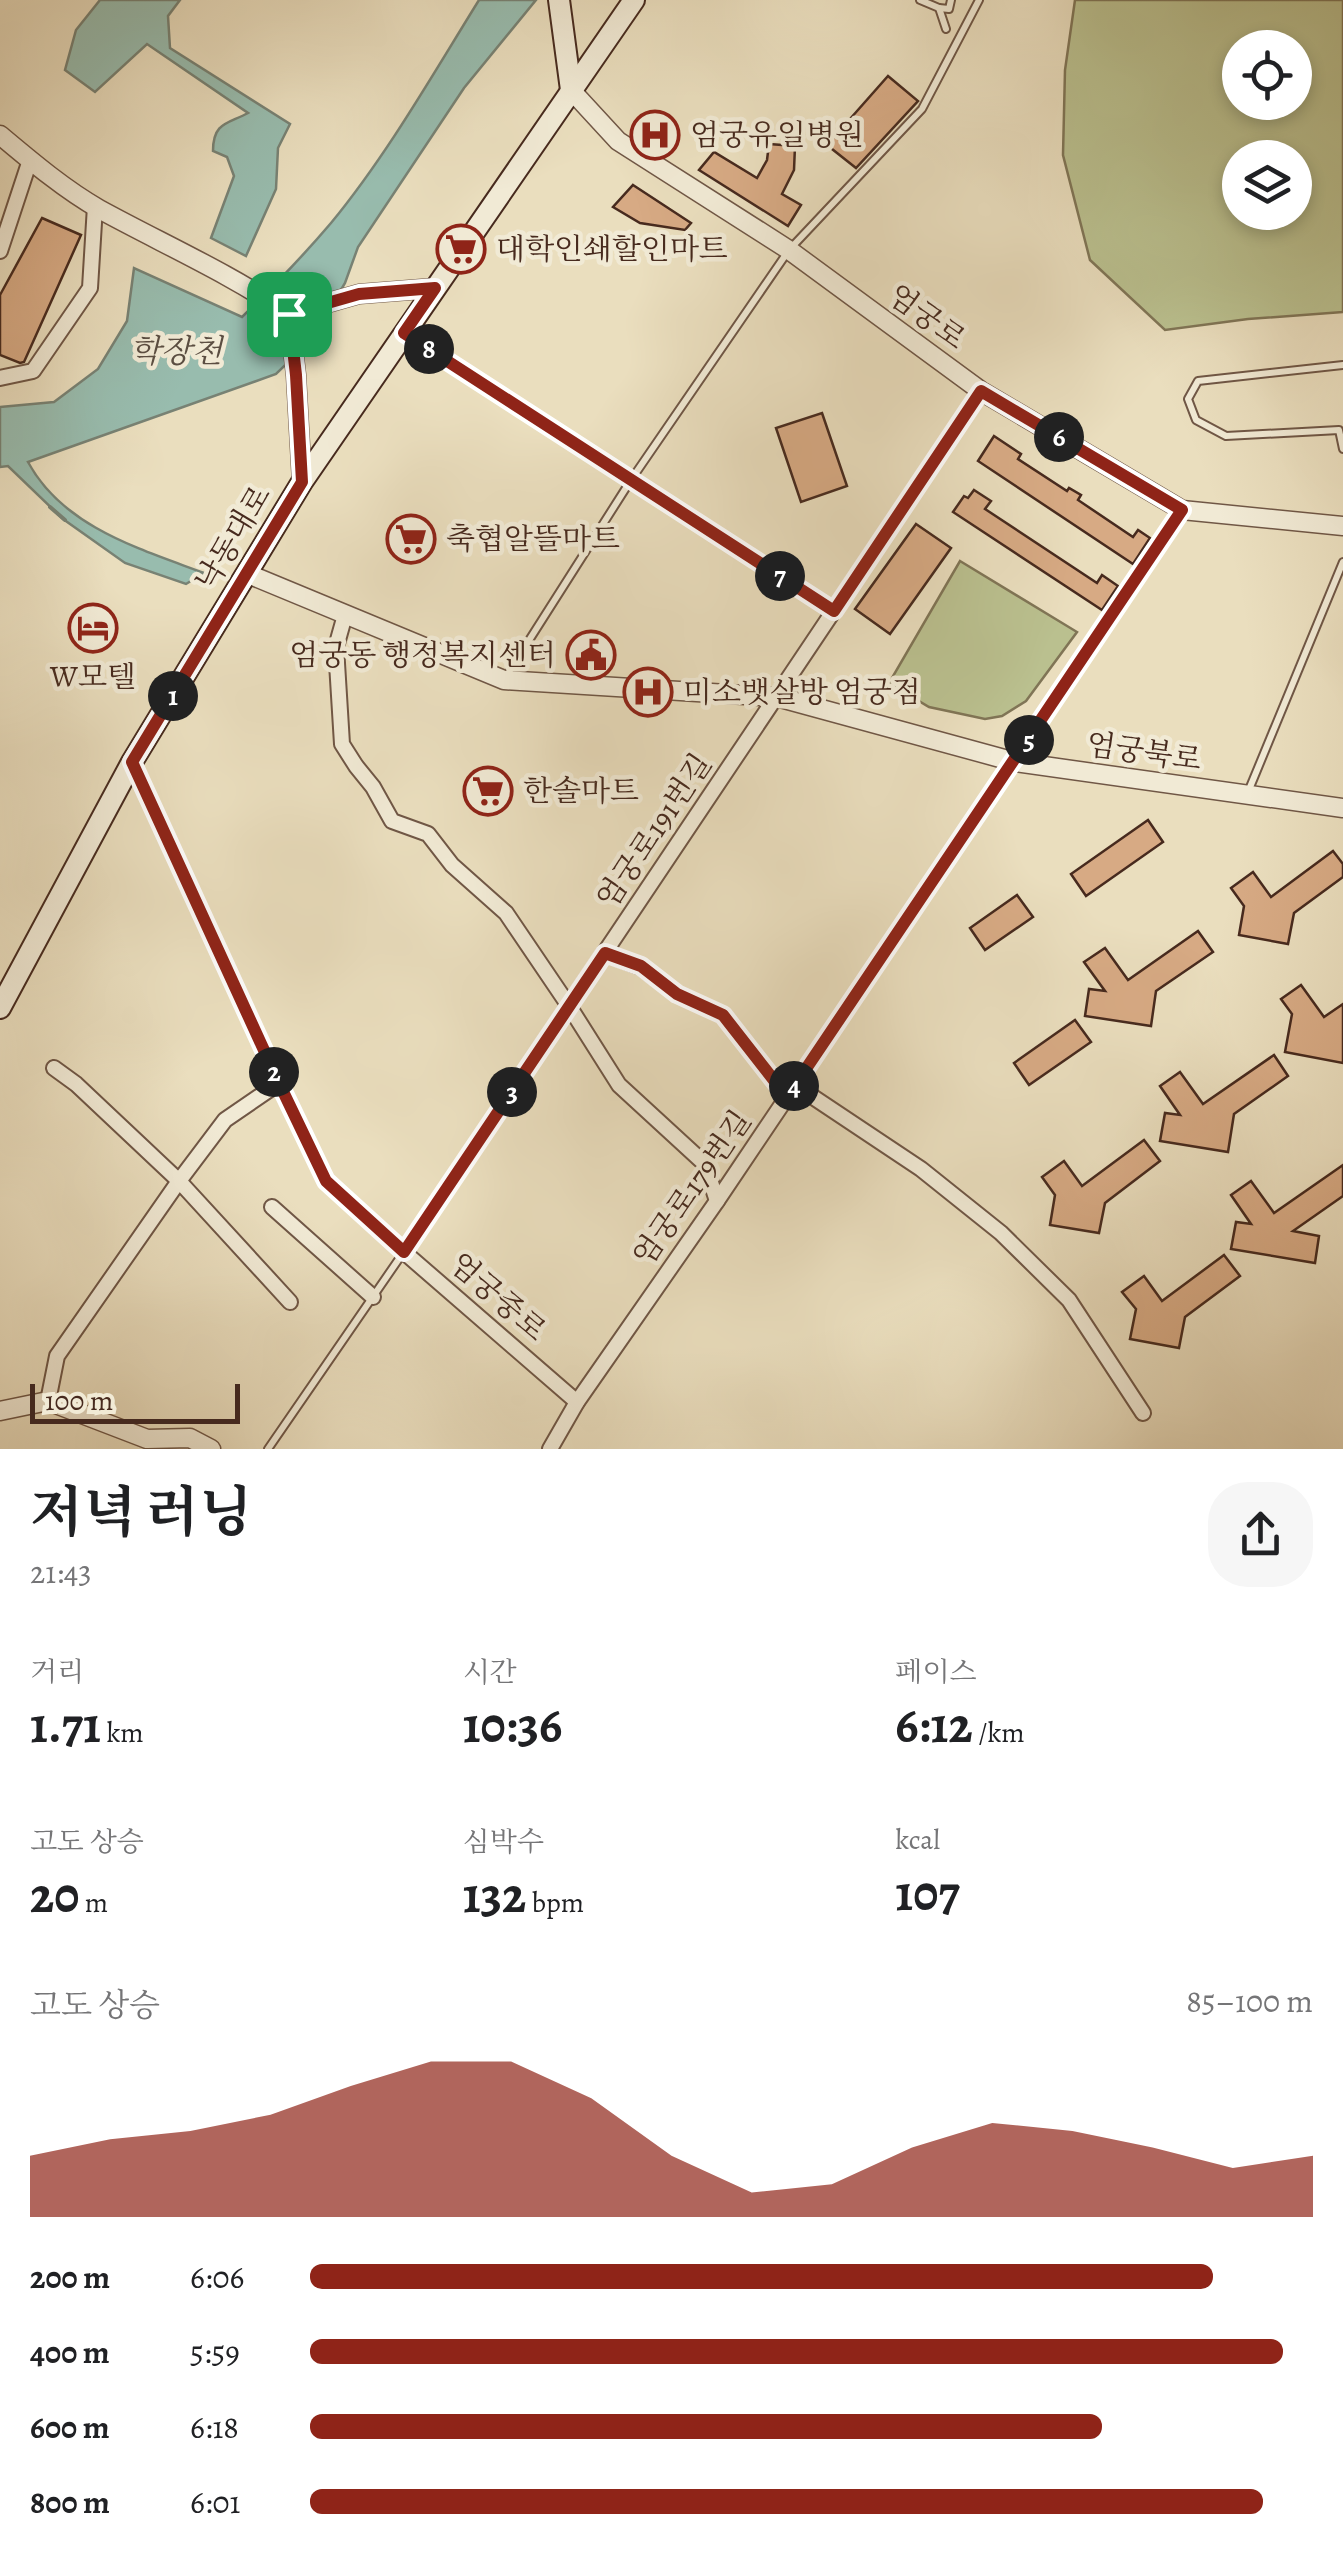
<!DOCTYPE html>
<html lang="ko">
<meta charset="utf-8">
<style>
body{margin:0;font-family:Alegreya,"Noto Serif KR",serif;background:#f6f6f6;color:#202124;height:100vh;display:flex;flex-direction:column;font-size:38px;white-space:nowrap}
*{box-sizing:border-box;margin:0}
p{font-size:32px;color:#757577}
.icon{flex:none;width:55px;height:55px;fill:none;stroke:currentColor;stroke-width:2;stroke-linecap:round;stroke-linejoin:round}
.map{position:relative;height:1449px;overflow:hidden}
.panel{display:flex;flex-direction:column;background:#fff;flex:1}
.panel>*{flex:none}
.buttons{position:absolute;left:1222px;top:30px;display:grid;gap:20px}
.buttons a{display:grid;place-items:center;width:90px;height:90px;border-radius:50%;background:#fff;box-shadow:0 5px 15px #0003;font-size:50px}
.scale{position:absolute;left:30px;bottom:25px;width:210px;box-sizing:border-box;padding-left:10px;border:5px solid #472a1e;border-top:0;font-size:28px;line-height:35px;white-space:nowrap;color:#472a1e;-webkit-text-stroke:8px #f1ead5;paint-order:stroke}
.pin{position:absolute;display:grid;place-items:center;width:85px;height:85px;color:#fff;margin:-42px;border-radius:20px;box-shadow:0 5px 15px #0006}
.km{position:absolute;width:50px;height:50px;margin:-25px;border-radius:50%;background:#222;color:#fff;font-size:28px;line-height:50px;text-align:center}
.round{display:grid;place-items:center;flex:none;width:105px;height:105px;border-radius:40px;background:#f6f6f6}
.summary{display:flex;align-items:center;justify-content:space-between;height:170px;padding:0 30px}
h1{font-size:55px;font-weight:700;line-height:75px}
.stats{display:grid;grid-template-columns:repeat(3,1fr);gap:15px;height:170px;padding:10px 30px}
.stats div{display:grid;align-content:center}
.stats b{font-size:50px;font-weight:700}
.stats small{font-size:28px;font-weight:400}
.stats p{font-size:28px}
.chart{height:280px;padding:20px 30px}
.chart p{display:flex;justify-content:space-between}
.chart svg{width:100%;height:180px;margin-top:10px;fill:#8f2418;opacity:.7}
ul{padding:0 30px;list-style:none;font-size:32px}
li{display:grid;grid-template-columns:160px 120px 1fr;align-items:center;height:75px}
li i{height:25px;border-radius:12px;background:#8f2418}
.map>svg:first-child{display:block}
.green{fill:#bac08f;stroke:#807556;stroke-width:2.5;fill-rule:evenodd}
.water{fill:#98bcae;stroke:#788274;stroke-width:2.5}
.lines{fill:none;stroke-linecap:round;stroke-linejoin:round}
.stream{stroke:#788274;stroke-width:4}
.building{fill:#d7aa84;stroke:#472a1e;stroke-width:2.5}
.service-casing{stroke:#705746;stroke-width:10}
.minor-casing{stroke:#705746;stroke-width:18}
.tertiary-casing{stroke:#705746;stroke-width:21}
.secondary-casing{stroke:#472a1e;stroke-width:24}
.service{stroke:#f1ead5;stroke-width:6}
.minor{stroke:#f1ead5;stroke-width:14}
.tertiary{stroke:#f1ead5;stroke-width:18}
.secondary{stroke:#f1ead5;stroke-width:20}
.route-casing{stroke:#fff;stroke-width:20}
.route{stroke:#8f2418;stroke-width:12}
.labels{text-anchor:middle;stroke-width:9;stroke-linejoin:round;paint-order:stroke}
.poi-label{font-size:30px;fill:#472a1e;stroke:#f1ead5;text-anchor:start}
.street-label{font-size:30px;fill:#472a1e;stroke:#f1ead5}
.water-label{font-size:32px;font-style:italic;fill:#5b4e42;stroke:#f1ead5}
</style>
<div class="map">
<svg width="1343" height="1449" viewBox="0 0 1343 1449">
<rect width="100%" height="100%" fill="#eadebe"/>
<filter id="stains"><feTurbulence type="fractalNoise" baseFrequency=".002" numOctaves="4"/><feColorMatrix values="0 0 0 0 .2 0 0 0 0 .09 0 0 0 0 .02 0 0 0 .5 -.17"/></filter>
<radialGradient id="worn" r=".72"><stop offset=".6" stop-color="#630" stop-opacity="0"/><stop offset="1" stop-color="#630" stop-opacity=".3"/></radialGradient>
<!-- green -->
<g class="green">
<path d="M1075,0H1343V312L1248,319L1165,330L1090,260L1063,155L1065,70ZM1240,48H1295V102H1240ZM1240,158H1295V212H1240Z"/>
<polygon points="960,561 1077,632 1026,701 1002,716 985,719 929,707 889,683"/>
</g>
<!-- water -->
<g class="water">
<path d="M100,0H180L168,16L170,48L290,124L278,148L276,189L246,256L211,238L234,176L227,157L213,151C213,122 228,124 248,113L147,44L95,92L65,70L76,30Z"/>
<path d="M479,0H536L464,88L358,247L345,283L324,319L302,349L276,374L28,462C63,527 140,549 204,573L186,584L125,563L63,519L8,466L0,467V407L54,402L98,369L127,321L134,268L242,317C273,287 303,256 331,223C387,155 433,74 479,0Z"/>
</g>
<g class="lines">
<!-- stream -->
<polyline class="stream" points="50,507 65,520"/>
</g>
<!-- building -->
<g class="building">
<polygon points="888,76 918,101 856,168 827,145"/>
<polygon points="769,144 795,146 794,170 782,194 801,205 788,226 699,170 714,152 757,178 767,160"/>
<polygon points="633,185 691,223 685,230 640,223 613,207"/>
<polygon points="42,218 81,235 24,362 20,363 0,355 0,295"/>
<polygon points="822,413 847,486 801,502 776,428"/>
<polygon points="994,436 1021,454 1018,459 1067,491 1069,488 1081,495 1078,500 1133,537 1138,530 1150,538 1133,564 978,461"/>
<polygon points="974,490 991,501 985,509 1097,583 1102,575 1118,586 1102,610 953,512 964,496 968,498"/>
<polygon points="916,524 951,548 890,634 855,609"/>
<polygon points="1148,820 1163,842 1086,896 1071,874"/>
<polygon points="1333,851 1343,864 1343,877 1294,913 1288,944 1239,935 1244,906 1231,888 1253,872 1271,897"/>
<polygon points="1017,895 1033,917 985,950 970,928"/>
<polygon points="1198,931 1213,952 1156,991 1151,1026 1085,1016 1089,989 1105,991 1084,962 1105,948 1128,980"/>
<polygon points="1301,985 1324,1017 1343,1004 1343,1063 1285,1052 1292,1014 1281,999"/>
<polygon points="1075,1020 1091,1042 1029,1085 1014,1063"/>
<polygon points="1274,1055 1288,1076 1234,1114 1228,1152 1160,1141 1165,1113 1180,1115 1160,1086 1180,1072 1203,1104"/>
<polygon points="1144,1140 1160,1161 1105,1203 1099,1233 1050,1225 1055,1195 1042,1177 1064,1161 1082,1186"/>
<polygon points="1343,1165 1343,1196 1293,1231 1319,1236 1315,1263 1231,1249 1236,1222 1251,1224 1231,1195 1251,1181 1274,1213"/>
<polygon points="1224,1255 1240,1276 1185,1317 1179,1348 1130,1339 1136,1309 1122,1292 1144,1276 1162,1301"/>
</g>
<g class="lines">
<!-- service casing -->
<g class="service-casing">
<g id="service">
<polyline points="920,0 939,8 946,29"/>
<polyline points="939,8 949,9 951,0"/>
<polyline points="409,336 831,609"/>
<polyline points="1343,365 1198,381 1188,399 1196,420 1226,436 1339,430 1343,449"/>
<polyline points="507,675 631,480 789,250 922,109 979,0"/>
<polyline points="1248,792 1343,562"/>
<polyline points="268,1449 403,1253"/>
</g>
</g>
<!-- minor casing -->
<g class="minor-casing">
<g id="minor">
<polyline points="0,251 30,160"/>
<polyline points="0,378 33,371 90,288 95,206"/>
<polyline points="345,615 336,647 342,744 356,766 373,787 392,821 428,834 452,865 506,913 569,1006 619,1085 705,1164 717,1201"/>
<polyline points="132,762 279,1083 326,1181 404,1252 577,1402"/>
<polyline points="605,953 641,967 677,994 723,1015 787,1097"/>
<polyline points="54,1068 76,1084 179,1181 290,1302"/>
<polyline points="795,1085 921,1169 1001,1233 1069,1300 1143,1413"/>
<polyline points="272,1207 373,1297"/>
<polyline points="404,1252 981,391"/>
<polyline points="48,1401 57,1356 179,1181 225,1120 279,1083"/>
<polyline points="550,1449 577,1402 717,1201 1182,510"/>
</g>
</g>
<!-- tertiary casing -->
<g class="tertiary-casing">
<g id="tertiary">
<polyline points="571,90 618,141 789,250 981,391 1182,510 1343,526"/>
<path d="M0,135C31,161 64,189 99,209C163,244 229,273 289,314L296,375L302,482"/>
<polyline points="289,314 359,294 435,288"/>
<polyline points="248,574 504,680 777,697 1015,762 1343,808"/>
<polyline points="0,1411 48,1401 147,1439 190,1438 211,1449"/>
</g>
</g>
<!-- secondary casing -->
<g class="secondary-casing">
<g id="secondary">
<polyline points="559,0 571,90"/>
<polyline points="0,1008 132,762 302,482 634,0"/>
</g>
</g>
<!-- service -->
<use href="#service" class="service"/>
<!-- minor -->
<use href="#minor" class="minor"/>
<!-- tertiary -->
<use href="#tertiary" class="tertiary"/>
<!-- secondary -->
<use href="#secondary" class="secondary"/>
</g>
<g class="lines">
<!-- route casing -->
<g class="route-casing">
<polygon id="route" points="435,288 404,333 834,611 981,391 1182,510 787,1097 723,1015 677,994 641,966 605,953 404,1252 326,1181 279,1083 132,762 302,482 296,375 289,314 359,294"/>
</g>
<!-- route -->
<use href="#route" class="route"/>
</g>
<!-- icons -->
<defs>
<g id="hospital-ring" transform="scale(2.5)"><circle r="9.5" fill="#f1ead5" stroke="#8f2418" stroke-width="1.5"/><path d="M-5-5h3v3.5h4V-5h3V5h-3V1.5h-4V5h-3Z" fill="#8f2418"/></g>
<g id="supermarket-ring" transform="scale(2.5)"><circle r="9.5" fill="#f1ead5" stroke="#8f2418" stroke-width="1.5"/><path d="M-6-5.5h2.5l.6 2H6L4.5 2H-2.5L-4.4-4H-6ZM-1.5 3.2a1.3 1.3 0 1 0 .1 0ZM3 3.2a1.3 1.3 0 1 0 .1 0Z" fill="#8f2418"/></g>
<g id="hotel-ring" transform="scale(2.5)"><circle r="9.5" fill="#f1ead5" stroke="#8f2418" stroke-width="1.5"/><path d="M-6-4.5h1.5V1H6V5H4.5V3h-9V5H-6ZM-4 0a1.8 1.8 0 1 1 3.6 0ZM.5 0V-2.5h3Q6-2.5 6 0Z" fill="#8f2418"/></g>
<g id="civic-ring" transform="scale(2.5)"><circle r="9.5" fill="#f1ead5" stroke="#8f2418" stroke-width="1.5"/><path d="M-.6-6.5H3V-4.5H.6V-3L4-1V1h2V6H-6V1h2V-1L-.6-3ZM-1.2 2.5V6h2.4V2.5Z" fill="#8f2418"/></g>
</defs>
<g fill-rule="evenodd">
<use href="#hospital-ring" x="655" y="135"/>
<use href="#supermarket-ring" x="461" y="249"/>
<use href="#supermarket-ring" x="411" y="539"/>
<use href="#hotel-ring" x="93" y="628"/>
<use href="#civic-ring" x="591" y="655"/>
<use href="#hospital-ring" x="648" y="692"/>
<use href="#supermarket-ring" x="488" y="791"/>
</g>
<g class="labels">
<!-- poi labels -->
<g class="poi-label">
<text x="690" y="145">엄궁유일병원</text>
<text x="496" y="259">대학인쇄할인마트</text>
<text x="446" y="549">축협알뜰마트</text>
<text x="556" y="665" text-anchor="end">엄궁동 행정복지센터</text>
<text x="93" y="687" text-anchor="middle">W모텔</text>
<text x="683" y="702">미소뱃살방 엄궁점</text>
<text x="523" y="801">한솔마트</text>
</g>
<!-- street labels -->
<g class="street-label">
<text transform="translate(927 317) rotate(36)" y="10">엄궁로</text>
<text transform="translate(233 538) rotate(-59)" y="10">낙동대로</text>
<text transform="translate(1144 752) rotate(8)" y="10">엄궁북로</text>
<text transform="translate(654 831) rotate(-56)" y="10">엄궁로191번길</text>
<text transform="translate(692 1188) rotate(-55)" y="10">엄궁로179번길</text>
<text transform="translate(498 1297) rotate(41)" y="10">엄궁중로</text>
</g>
<!-- water labels -->
<g class="water-label">
<text x="176" y="362">학장천</text>
</g>
</g>
<rect width="100%" height="100%" filter="url(#stains)"/>
<rect width="100%" height="100%" fill="url(#worn)"/>
</svg>
<div class="buttons">
<a><svg class="icon" aria-label="locate" viewBox="0 0 24 24"><circle cx="12" cy="12" r="6"/><path d="M12 2v4M12 18v4M2 12h4M18 12h4"/></svg></a>
<a><svg class="icon" aria-label="layers" viewBox="0 0 24 24"><path d="M12 4l9 5-9 5-9-5zM3 14l9 5 9-5"/></svg></a>
</div>
<div class="scale">100 m</div>
<div class="pin" style="left:289px;top:314px;background:#1e9e55"><svg class="icon" aria-label="arrive" viewBox="0 0 24 24"><path d="M6 21V4h12l-3 4 3 4H6"/></svg></div>
<b class="km" style="left:173px;top:696px">1</b>
<b class="km" style="left:274px;top:1072px">2</b>
<b class="km" style="left:512px;top:1092px">3</b>
<b class="km" style="left:794px;top:1086px">4</b>
<b class="km" style="left:1029px;top:740px">5</b>
<b class="km" style="left:1059px;top:437px">6</b>
<b class="km" style="left:780px;top:576px">7</b>
<b class="km" style="left:429px;top:349px">8</b>
</div>
<section class="panel">
<div class="summary"><div><h1>저녁 러닝</h1><p>21:43</p></div><a class="round"><svg class="icon" aria-label="share" viewBox="0 0 24 24"><path d="M12 15V3M7 8l5-5 5 5M5 13v7h14v-7"/></svg></a></div>
<div class="stats">
<div><p>거리</p><b>1.71<small> km</small></b></div>
<div><p>시간</p><b>10:36</b></div>
<div><p>페이스</p><b>6:12<small> /km</small></b></div>
</div>
<div class="stats">
<div><p>고도 상승</p><b>20<small> m</small></b></div>
<div><p>심박수</p><b>132<small> bpm</small></b></div>
<div><p>kcal</p><b>107</b></div>
</div>
<div class="chart"><p><span>고도 상승</span>85–100 m</p>
<svg viewBox="0 0 160 44" preserveAspectRatio="none"><path d="M0 44V29L10 25L20 23L30 19L40 12L50 6L60 6L70 15L80 29L90 38L100 36L110 27L120 21L130 23L140 27L150 32L160 29V44z"/></svg>
</div>
<ul>
<li><b>200 m</b>6:06<i style="width:90%"></i></li>
<li><b>400 m</b>5:59<i style="width:97%"></i></li>
<li><b>600 m</b>6:18<i style="width:79%"></i></li>
<li><b>800 m</b>6:01<i style="width:95%"></i></li>
</ul>
</section>
